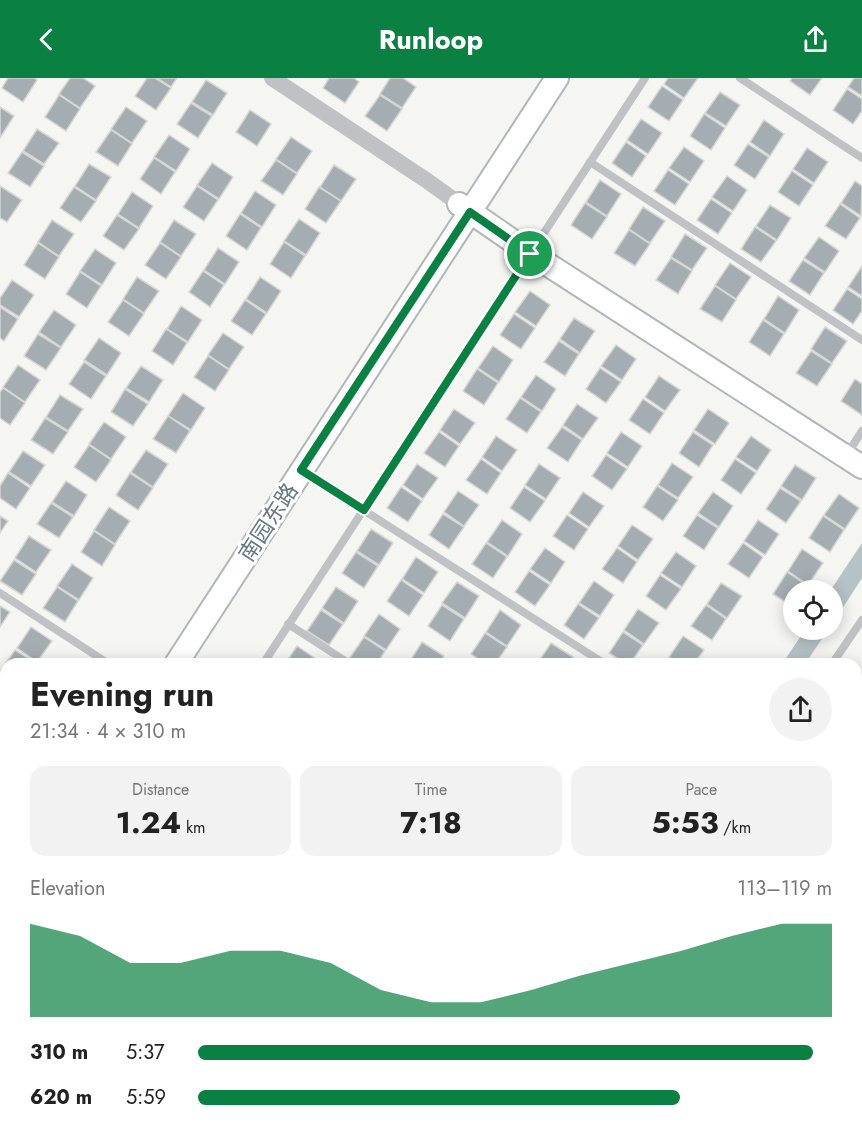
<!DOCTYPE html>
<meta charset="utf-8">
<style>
body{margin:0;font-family:Jost,"Noto Sans SC",sans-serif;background:#f2f2f2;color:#222;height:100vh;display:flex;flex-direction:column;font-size:22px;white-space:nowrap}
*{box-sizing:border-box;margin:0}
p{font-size:20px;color:#767676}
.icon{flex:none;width:33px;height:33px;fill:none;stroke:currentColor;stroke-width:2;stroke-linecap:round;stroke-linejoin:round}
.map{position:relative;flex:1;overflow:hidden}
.drawer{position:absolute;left:0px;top:580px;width:862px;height:476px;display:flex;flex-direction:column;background:#fff;border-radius:18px 18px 0 0;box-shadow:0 3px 15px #0003}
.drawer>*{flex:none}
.buttons{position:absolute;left:783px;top:502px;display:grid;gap:12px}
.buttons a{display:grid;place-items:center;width:60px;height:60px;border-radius:50%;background:#fff;box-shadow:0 3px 15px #0003;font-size:30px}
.pin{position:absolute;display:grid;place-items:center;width:51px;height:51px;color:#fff;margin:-26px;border:3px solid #fff;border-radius:50%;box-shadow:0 2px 6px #0007}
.round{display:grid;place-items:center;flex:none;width:63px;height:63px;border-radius:32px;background:#f2f2f2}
.headline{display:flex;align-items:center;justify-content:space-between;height:102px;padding:0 30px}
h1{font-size:33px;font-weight:700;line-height:45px}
.stats{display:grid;grid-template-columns:repeat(3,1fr);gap:9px;height:102px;padding:6px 30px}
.stats div{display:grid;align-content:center;border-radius:15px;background:#f2f2f2;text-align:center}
.stats b{font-size:30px;font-weight:700}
.stats small{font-size:16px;font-weight:400}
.stats p{font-size:16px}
.chart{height:168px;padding:12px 30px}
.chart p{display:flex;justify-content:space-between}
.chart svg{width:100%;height:108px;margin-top:6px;fill:#0b8043;opacity:.7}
ul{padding:0 30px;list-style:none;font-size:20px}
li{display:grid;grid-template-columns:96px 72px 1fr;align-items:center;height:45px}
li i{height:15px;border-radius:8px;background:#0b8043}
header{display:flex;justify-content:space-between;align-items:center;height:78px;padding:0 30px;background:#0b8043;color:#fff;font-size:27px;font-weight:700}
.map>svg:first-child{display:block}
.water{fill:#b5c3c6}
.building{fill:#a4aeb2;stroke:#d6d6d4;stroke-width:1.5}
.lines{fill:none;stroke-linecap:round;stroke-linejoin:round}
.secondary-casing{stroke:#b0b6ba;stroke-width:26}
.lane{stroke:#bec2c5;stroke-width:8}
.street{stroke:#bec2c5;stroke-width:16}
.secondary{stroke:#fff;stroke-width:22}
.route-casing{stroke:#fff;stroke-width:12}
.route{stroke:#0b8043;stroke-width:8}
.labels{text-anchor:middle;stroke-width:6;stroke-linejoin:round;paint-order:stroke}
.street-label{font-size:22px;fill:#657782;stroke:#fff}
</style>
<header><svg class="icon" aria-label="back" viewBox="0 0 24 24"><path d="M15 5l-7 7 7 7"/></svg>Runloop<svg class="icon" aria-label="share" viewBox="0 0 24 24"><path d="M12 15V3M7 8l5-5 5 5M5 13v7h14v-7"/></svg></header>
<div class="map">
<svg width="862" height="1055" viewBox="0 0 862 1055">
<rect width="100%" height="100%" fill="#f5f5f1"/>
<!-- water -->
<g class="water">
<polygon points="862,465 862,500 833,545 832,513 830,513"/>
<polygon points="805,552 828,552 805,586 782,586"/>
</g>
<!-- building -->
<g class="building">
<polygon points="8,0 34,0 37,2 23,24 2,10"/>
<polygon points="70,0 83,0 95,8 80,30 59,16"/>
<polygon points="147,0 155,0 171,10 156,32 135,18"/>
<polygon points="157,0 177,0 171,9"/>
<polygon points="329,0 354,0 359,4 345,25 323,10"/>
<polygon points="390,0 403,0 416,9 402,30 380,16"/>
<polygon points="668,0 698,0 684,20 664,6"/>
<polygon points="792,0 822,0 810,17 790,3"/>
<polygon points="854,0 862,0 862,18 848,9"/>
<polygon points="206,2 227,15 213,37 192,24"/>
<polygon points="662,8 683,22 669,43 648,29"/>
<polygon points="847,11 862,21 862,33 853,46 833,32"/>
<polygon points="720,14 740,27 726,48 705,35"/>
<polygon points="59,17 80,31 66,53 45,39"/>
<polygon points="380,17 402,31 387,53 365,38"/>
<polygon points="191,25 212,38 198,60 177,46"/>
<polygon points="0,29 14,38 0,60"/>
<polygon points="126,29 147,43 132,65 111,51"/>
<polygon points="250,32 271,46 257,68 236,54"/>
<polygon points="704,36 725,50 711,72 690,58"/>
<polygon points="641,41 662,55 648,76 627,62"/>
<polygon points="764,42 784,56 770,78 750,64"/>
<polygon points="37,51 59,65 44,86 23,73"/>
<polygon points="111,52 132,66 118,88 96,74"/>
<polygon points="169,57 190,71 176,93 154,79"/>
<polygon points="291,59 312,73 297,95 276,81"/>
<polygon points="626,64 646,78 632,99 612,85"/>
<polygon points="748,66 769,79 755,101 734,87"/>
<polygon points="684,69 704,83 690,104 669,90"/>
<polygon points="807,70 828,84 814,105 793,91"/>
<polygon points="22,74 44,88 30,109 8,95"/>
<polygon points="154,80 175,94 161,116 140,101"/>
<polygon points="276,82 297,96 283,117 261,103"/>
<polygon points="212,85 233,99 219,121 197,107"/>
<polygon points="89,86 111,99 96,122 75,108"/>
<polygon points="334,87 356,101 341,123 320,109"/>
<polygon points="668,92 689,106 675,127 654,113"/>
<polygon points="792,93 813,107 799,128 778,114"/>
<polygon points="727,98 747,112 733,133 712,119"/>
<polygon points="600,102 621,116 607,138 586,124"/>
<polygon points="855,103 862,108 861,138 841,125"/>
<polygon points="0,108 22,122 7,144 0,140"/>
<polygon points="197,108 218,122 204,143 183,129"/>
<polygon points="74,109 96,123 81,144 60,130"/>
<polygon points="319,109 341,123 326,145 305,131"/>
<polygon points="255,113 276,127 262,149 241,135"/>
<polygon points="132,114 153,128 139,150 118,136"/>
<polygon points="711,121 732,135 718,156 697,142"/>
<polygon points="585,125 607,139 592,161 571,147"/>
<polygon points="840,126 860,140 846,161 825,148"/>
<polygon points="770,127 791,140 777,162 756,148"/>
<polygon points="643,129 665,143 650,165 629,151"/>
<polygon points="240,136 261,150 247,172 226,158"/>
<polygon points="117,137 139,151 124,172 103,158"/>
<polygon points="299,141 320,155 306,177 284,163"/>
<polygon points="52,142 74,156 59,178 38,164"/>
<polygon points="174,142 196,156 181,178 160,164"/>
<polygon points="755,149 776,163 761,184 741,171"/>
<polygon points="629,152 650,166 635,188 614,175"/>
<polygon points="685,156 707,170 692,192 671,179"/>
<polygon points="819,159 839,173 825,194 804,180"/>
<polygon points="284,164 305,178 291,200 270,186"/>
<polygon points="38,165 59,179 45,201 24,187"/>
<polygon points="160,165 181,179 166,201 145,187"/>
<polygon points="218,170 239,184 225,206 204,192"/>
<polygon points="95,171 116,185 102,207 80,193"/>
<polygon points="671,180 692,193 678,216 656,202"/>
<polygon points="803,182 824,195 810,217 789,203"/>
<polygon points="730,185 751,199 736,221 715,207"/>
<polygon points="862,188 862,218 848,209"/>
<polygon points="203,193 224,207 210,229 189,214"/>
<polygon points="80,194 101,208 87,230 66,216"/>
<polygon points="137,199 159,213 144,235 123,221"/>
<polygon points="260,199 281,213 267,235 246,221"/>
<polygon points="12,202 34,217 19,239 0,227 0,220"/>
<polygon points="715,208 736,222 722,244 700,231"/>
<polygon points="847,211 862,221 862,233 853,246 833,232"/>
<polygon points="530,213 550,227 536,248 515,234"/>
<polygon points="778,218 799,232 785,255 764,241"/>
<polygon points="123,222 144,236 129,258 108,244"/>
<polygon points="245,222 266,236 252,257 231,243"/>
<polygon points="181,228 202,242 188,264 167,251"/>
<polygon points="0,229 18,241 4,263 0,260"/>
<polygon points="54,232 76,247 61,269 39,254"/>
<polygon points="514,236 535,250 521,271 500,257"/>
<polygon points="574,240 595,253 580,275 560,261"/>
<polygon points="763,242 784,256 770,278 749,264"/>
<polygon points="825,249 847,263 832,285 811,271"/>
<polygon points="166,251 187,265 173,287 152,273"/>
<polygon points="223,255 244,269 229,291 208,277"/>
<polygon points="38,256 61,270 46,292 24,278"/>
<polygon points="99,260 121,275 107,297 84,282"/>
<polygon points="559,263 579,276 565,298 544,284"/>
<polygon points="616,267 636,281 622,302 601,288"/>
<polygon points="493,268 513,282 499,304 478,290"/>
<polygon points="811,273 832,286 817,308 796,295"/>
<polygon points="208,278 229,292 215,313 194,299"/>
<polygon points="84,284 106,298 91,321 69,306"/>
<polygon points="18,287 40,302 25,324 3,309"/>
<polygon points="141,288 163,302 149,324 126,310"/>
<polygon points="600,290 621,304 606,325 586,311"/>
<polygon points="477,291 498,305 484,327 463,313"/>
<polygon points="536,297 556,311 542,333 521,319"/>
<polygon points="659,298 680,312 665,333 645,319"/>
<polygon points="855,301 862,306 862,337 841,323"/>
<polygon points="3,310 25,325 10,347 0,340 0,314"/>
<polygon points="125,311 148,326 133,348 111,334"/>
<polygon points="183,315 205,330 191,352 168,338"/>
<polygon points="60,317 83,331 68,353 46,339"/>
<polygon points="520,320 541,334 527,355 506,341"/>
<polygon points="643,321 664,335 650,356 629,342"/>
<polygon points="577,326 598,340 583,361 563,347"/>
<polygon points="454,331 475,345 460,366 440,352"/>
<polygon points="708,331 729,345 715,366 694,352"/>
<polygon points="168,338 190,353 176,375 153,361"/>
<polygon points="45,340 68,354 53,376 31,362"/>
<polygon points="104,344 126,359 111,381 89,366"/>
<polygon points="562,349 582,362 568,384 547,370"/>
<polygon points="439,354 459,368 445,389 424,375"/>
<polygon points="621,354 642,368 628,389 607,375"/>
<polygon points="693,354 713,367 699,389 679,375"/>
<polygon points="496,358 517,372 502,393 482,379"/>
<polygon points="751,358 771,372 757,393 736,379"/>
<polygon points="89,367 111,382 96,404 74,389"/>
<polygon points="146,372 168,386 153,409 131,394"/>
<polygon points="23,373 45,387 31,408 9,394"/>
<polygon points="606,377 627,391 612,412 592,398"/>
<polygon points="481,381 501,395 487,416 466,402"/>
<polygon points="735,381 756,395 741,416 721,402"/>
<polygon points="672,385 693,399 678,420 658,407"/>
<polygon points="417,386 438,400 423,421 403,407"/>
<polygon points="539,386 560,400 546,421 525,407"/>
<polygon points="795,387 816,400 802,422 781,408"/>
<polygon points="8,395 30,410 16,431 0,420 0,408"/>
<polygon points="130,395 153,410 138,432 116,417"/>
<polygon points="66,403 87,417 74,438 52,424"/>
<polygon points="657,408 678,422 663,443 643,429"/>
<polygon points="401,409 422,423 408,444 387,430"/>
<polygon points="524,409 545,423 530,444 510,430"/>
<polygon points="780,410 801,423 786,445 766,431"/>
<polygon points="458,413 479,427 464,448 444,434"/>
<polygon points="583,414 604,428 589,449 569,435"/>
<polygon points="713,414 733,428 719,449 698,435"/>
<polygon points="839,416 859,430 845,451 824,437"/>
<polygon points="51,425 73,439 59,460 37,446"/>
<polygon points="109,429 130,443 115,466 94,452"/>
<polygon points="443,436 464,449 449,471 429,457"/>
<polygon points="567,437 588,451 574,472 553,458"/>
<polygon points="697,437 718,450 704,472 683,458"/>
<polygon points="0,438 8,443 0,455"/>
<polygon points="823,438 844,452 830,474 809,460"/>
<polygon points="502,442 522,456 508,478 487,464"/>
<polygon points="758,442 779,456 765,477 744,463"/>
<polygon points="632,447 653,461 638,482 618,468"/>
<polygon points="371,451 393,465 379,487 357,473"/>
<polygon points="94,453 115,467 102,488 81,474"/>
<polygon points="29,458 51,472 36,494 15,480"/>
<polygon points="486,465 507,479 493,500 472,486"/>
<polygon points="743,465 763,479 749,500 728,486"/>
<polygon points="545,470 565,484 551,505 530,491"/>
<polygon points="617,470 637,484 623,505 602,491"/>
<polygon points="802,471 823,485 808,507 788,493"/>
<polygon points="356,474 378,488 364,510 342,495"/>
<polygon points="676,474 696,488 682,509 661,495"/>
<polygon points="416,479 438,494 424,515 402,501"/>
<polygon points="14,482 36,496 22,517 0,503"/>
<polygon points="72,486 93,500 79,522 57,508"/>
<polygon points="529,493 550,507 535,528 515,514"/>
<polygon points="787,494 808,508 804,513 794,513 793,529 773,516"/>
<polygon points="660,497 681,511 666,532 646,518"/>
<polygon points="401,502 423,517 409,538 387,523"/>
<polygon points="594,503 614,517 600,538 579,525"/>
<polygon points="457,504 479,518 465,540 442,525"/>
<polygon points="721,505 742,518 727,540 707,526"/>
<polygon points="57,509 78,523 65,544 43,530"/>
<polygon points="336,509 358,523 344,545 322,530"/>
<polygon points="578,526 599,540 584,561 564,547"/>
<polygon points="442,527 464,541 450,563 428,548"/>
<polygon points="706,527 726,541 712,562 691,548"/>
<polygon points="0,528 10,534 0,549"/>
<polygon points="638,531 659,545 644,566 624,552"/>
<polygon points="321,532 343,546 329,567 307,553"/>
<polygon points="500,532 521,547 507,568 486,554"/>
<polygon points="379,536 400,551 386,572 364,558"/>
<polygon points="31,549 52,563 37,584 17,570"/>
<polygon points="623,554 643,567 630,586 626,586 609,575"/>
<polygon points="485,555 507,569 495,586 486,586 471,576"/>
<polygon points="683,558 704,572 694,586 679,586 669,579"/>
<polygon points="364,559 385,573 377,586 358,586 349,581"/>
<polygon points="422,564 444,578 439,586 408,586"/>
<polygon points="551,565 573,579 568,586 537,586"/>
<polygon points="297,568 319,583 316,586 285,586"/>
<polygon points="15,572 36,585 6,586 6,596 1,592"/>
<polygon points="856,591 862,595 862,625 856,621"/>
<polygon points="0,602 6,606 6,631 4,635 0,632"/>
<polygon points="856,688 862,692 862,722 856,718"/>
<polygon points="862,781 862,802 856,798 856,789"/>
<polygon points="856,801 862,804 862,829 859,833 856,831"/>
<polygon points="856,882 862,886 862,917 856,914"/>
<polygon points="861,1000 862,1001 862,1032 856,1028 856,1008"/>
<polygon points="856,1030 862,1034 862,1047 856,1055 848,1055 840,1050 856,1050"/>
<polygon points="344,1050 374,1050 371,1055 341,1055"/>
<polygon points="436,1050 464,1050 461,1055 441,1055"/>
<polygon points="626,1050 644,1050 652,1055 623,1055"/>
<polygon points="768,1050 793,1050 790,1055 776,1055"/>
</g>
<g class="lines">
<!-- secondary casing -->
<g class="secondary-casing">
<g id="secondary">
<polyline points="459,126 530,175 862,389"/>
<polyline points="176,586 557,0"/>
<polyline points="0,832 6,823"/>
<polyline points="0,862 6,852"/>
<polyline points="0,909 6,912"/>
<polyline points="214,1050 221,1055"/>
</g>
</g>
<!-- lane -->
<g class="lane">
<polyline points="740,0 862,80"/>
<polyline points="590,84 862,262"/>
<polyline points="846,378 862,353"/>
<polyline points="302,393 605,586"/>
<polyline points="0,515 109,586"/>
<polyline points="288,546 350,586"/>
<polyline points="263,586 645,0"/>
<polyline points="832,586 862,542"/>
<polyline points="856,673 862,676"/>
<polyline points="856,932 862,936"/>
<polyline points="576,1050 584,1055"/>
<polyline points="391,1055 394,1050"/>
<polyline points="408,1055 411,1050"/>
<polyline points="519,1055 523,1050"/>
</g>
<!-- street -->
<polyline class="street" points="272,0 426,102 458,125"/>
<!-- secondary -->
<use href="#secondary" class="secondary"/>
</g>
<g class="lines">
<!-- route casing -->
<g class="route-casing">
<polygon id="route" points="470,134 530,176 364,432 301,392"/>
</g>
<!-- route -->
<use href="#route" class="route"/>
</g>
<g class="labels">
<!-- street labels -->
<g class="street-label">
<text transform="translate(268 444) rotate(-57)" y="8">南园东路</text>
</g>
</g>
</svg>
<div class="buttons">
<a><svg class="icon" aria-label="locate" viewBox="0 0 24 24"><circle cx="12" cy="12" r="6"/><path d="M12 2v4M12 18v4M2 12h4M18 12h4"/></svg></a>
</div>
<div class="pin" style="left:530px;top:176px;background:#1e9e55"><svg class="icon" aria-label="arrive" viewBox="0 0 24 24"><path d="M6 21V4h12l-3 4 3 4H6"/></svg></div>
<section class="drawer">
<div class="headline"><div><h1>Evening run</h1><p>21:34 · 4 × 310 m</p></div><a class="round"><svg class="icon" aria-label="share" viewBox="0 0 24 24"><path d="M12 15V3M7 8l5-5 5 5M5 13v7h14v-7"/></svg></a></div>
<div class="stats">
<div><p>Distance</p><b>1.24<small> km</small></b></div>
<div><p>Time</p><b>7:18</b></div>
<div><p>Pace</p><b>5:53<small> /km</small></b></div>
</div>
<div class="chart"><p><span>Elevation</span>113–119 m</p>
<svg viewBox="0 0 160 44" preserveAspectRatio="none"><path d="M0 44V6L10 11L20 22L30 22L40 17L50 17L60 22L70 33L80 38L90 38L100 33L110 27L120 22L130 17L140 11L150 6L160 6V44z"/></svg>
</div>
<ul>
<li><b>310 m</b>5:37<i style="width:97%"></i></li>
<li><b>620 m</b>5:59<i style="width:76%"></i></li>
</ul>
</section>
</div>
